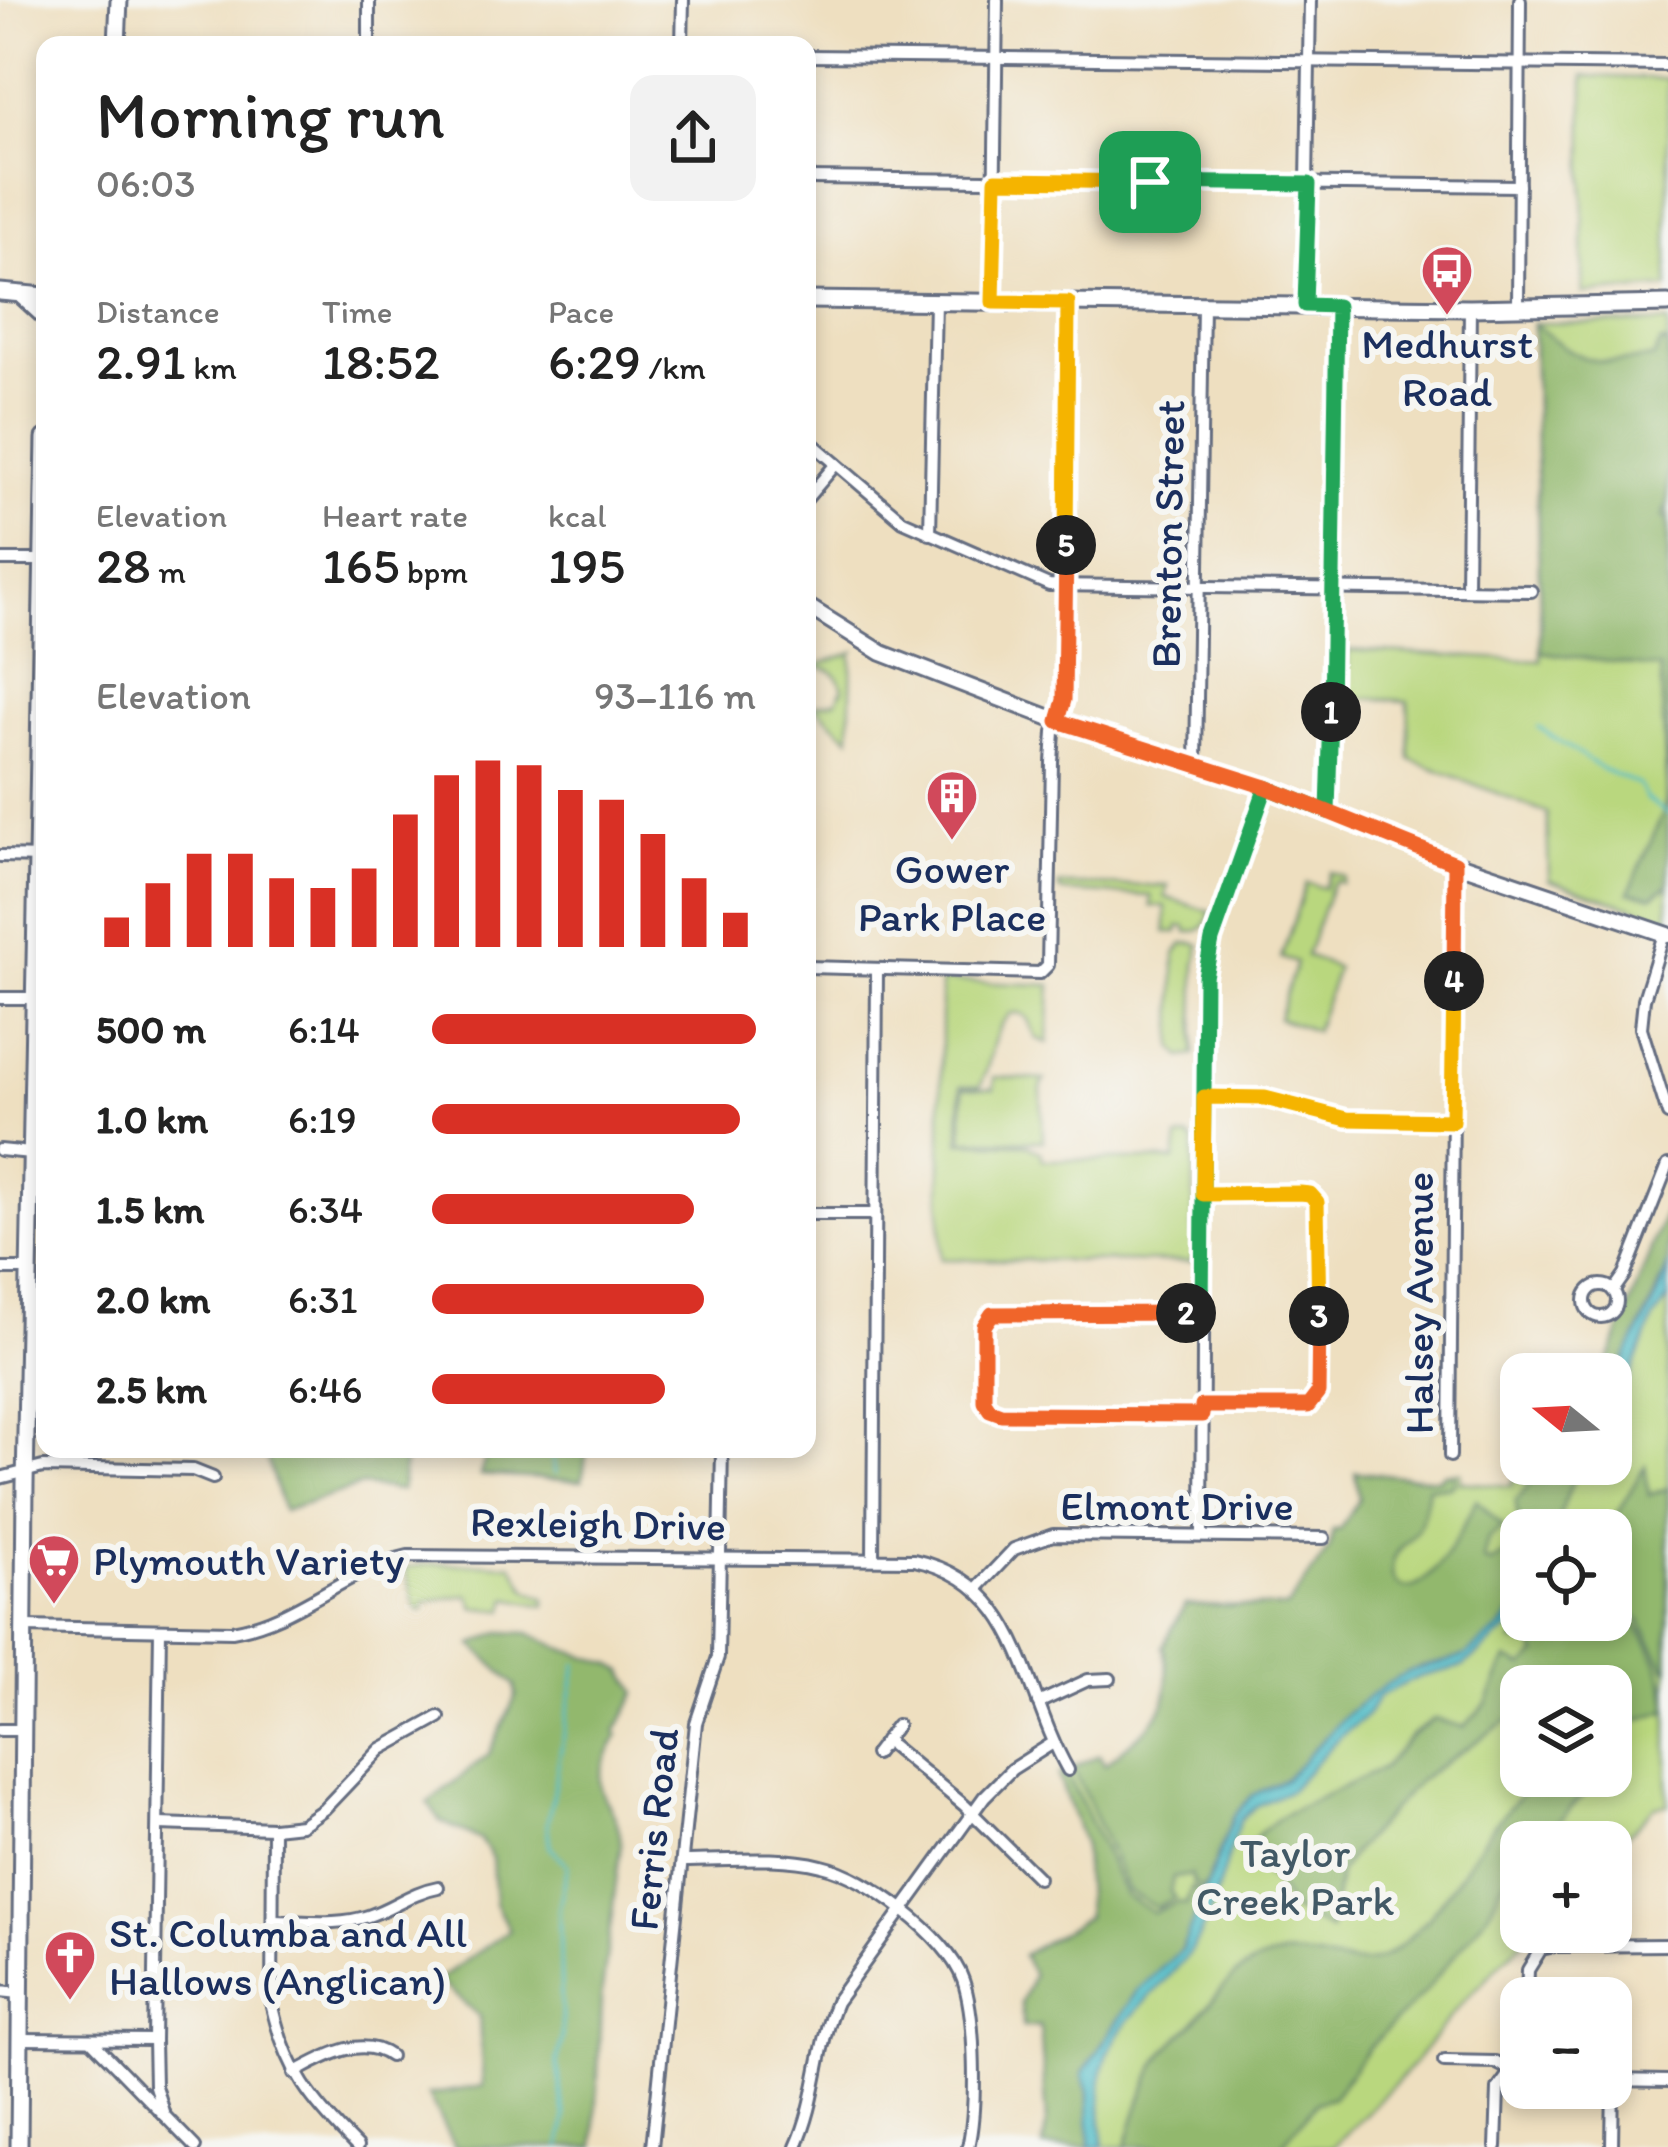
<!DOCTYPE html>
<meta charset="utf-8">
<style>
body{margin:0;font-family:Itim,sans-serif;background:#f2f2f2;color:#222;height:100vh;display:flex;flex-direction:column;font-size:45px;white-space:nowrap}
*{box-sizing:border-box;margin:0}
p{font-size:39px;color:#767676}
.icon{flex:none;width:66px;height:66px;fill:none;stroke:currentColor;stroke-width:2;stroke-linecap:round;stroke-linejoin:round}
.map{position:relative;flex:1;overflow:hidden}
.sheet{position:absolute;left:36px;top:36px;width:780px;height:1422px;display:flex;flex-direction:column;background:#fff;border-radius:24px;box-shadow:0 6px 18px #0003}
.sheet>*{flex:none}
.needle{width:78px;rotate:288deg}
.tools{position:absolute;left:1500px;top:1353px;display:grid;gap:24px}
.tools a{display:grid;place-items:center;width:132px;height:132px;border-radius:24px;background:#fff;box-shadow:0 6px 18px #0003;font-size:60px}
.pin{position:absolute;display:grid;place-items:center;width:102px;height:102px;color:#fff;margin:-51px;border-radius:24px;box-shadow:0 6px 18px #0006}
.km{position:absolute;width:60px;height:60px;margin:-30px;border-radius:50%;background:#222;color:#fff;font-size:33px;line-height:60px;text-align:center}
.round{display:grid;place-items:center;flex:none;width:126px;height:126px;border-radius:24px;background:#f2f2f2}
.overview{display:flex;align-items:center;justify-content:space-between;height:204px;padding:0 60px}
h1{font-size:66px;font-weight:600;line-height:90px}
.metrics{display:grid;grid-template-columns:repeat(3,1fr);gap:18px;height:204px;padding:12px 60px}
.metrics div{display:grid;align-content:center}
.metrics b{font-size:51px;font-weight:600}
.metrics small{font-size:33px;font-weight:400}
.metrics p{font-size:33px}
.chart{height:336px;padding:24px 60px}
.chart p{display:flex;justify-content:space-between}
.chart svg{width:100%;height:216px;margin-top:12px;stroke:#d93025;stroke-width:6}
ul{padding:0 60px;list-style:none;font-size:39px}
li{display:grid;grid-template-columns:192px 144px 1fr;align-items:center;height:90px}
li i{height:30px;border-radius:15px;background:#d93025}
.map>svg:first-child{display:block}
.green{fill:#b9d77e;stroke:#6a836e;stroke-width:3;fill-rule:evenodd}
.forest{fill:#92b86d;stroke:#567466;stroke-width:3}
.water{fill:#4fbdc7;stroke:#357692;stroke-width:3}
.lines{fill:none;stroke-linecap:round;stroke-linejoin:round}
.stream{stroke:#4fbdc7;stroke-width:3}
.minor-casing{stroke:#656d80;stroke-width:16}
.tertiary-casing{stroke:#656d80;stroke-width:20}
.secondary-casing{stroke:#656d80;stroke-width:21}
.minor{stroke:#fff;stroke-width:10}
.tertiary{stroke:#fff;stroke-width:14}
.secondary{stroke:#fff;stroke-width:15}
.split-1-casing{stroke:#fff;stroke-width:24}
.split-2-casing{stroke:#fff;stroke-width:24}
.split-3-casing{stroke:#fff;stroke-width:24}
.split-4-casing{stroke:#fff;stroke-width:24}
.split-5-casing{stroke:#fff;stroke-width:24}
.split-6-casing{stroke:#fff;stroke-width:24}
.split-1{stroke:#22a559;stroke-width:15}
.split-2{stroke:#22a559;stroke-width:15}
.split-3{stroke:#f0652b;stroke-width:15}
.split-4{stroke:#f5b400;stroke-width:15}
.split-5{stroke:#f0652b;stroke-width:15}
.split-6{stroke:#f5b400;stroke-width:15}
.labels{text-anchor:middle;stroke-width:12;stroke-linejoin:round;paint-order:stroke}
.poi-label{font-size:42px;fill:#1b2f5e;stroke:#f6f6f2}
.street-label{font-size:42px;fill:#1b2f5e;stroke:#f6f6f2}
.park-label{font-size:42px;fill:#425966;stroke:#f6f6f2}
</style>
<div class="map">
<svg width="1668" height="2147" viewBox="0 0 1668 2147">
<rect width="100%" height="100%" fill="#f6f6f2"/>
<filter id="ink" filterUnits="userSpaceOnUse"><feTurbulence type="fractalNoise" baseFrequency=".00833" numOctaves="2"/><feDisplacementMap in="SourceGraphic" scale="24" xChannelSelector="R" yChannelSelector="G"/><feConvolveMatrix kernelMatrix="1 2 1 2 8 2 1 2 1" color-interpolation-filters="sRGB"/></filter>
<filter id="wash" filterUnits="userSpaceOnUse"><feTurbulence type="fractalNoise" baseFrequency=".004" numOctaves="4" result="noise"/><feDisplacementMap in="SourceGraphic" scale="48" xChannelSelector="R" yChannelSelector="G"/><feGaussianBlur stdDeviation="2.7" result="paint"/><feColorMatrix in="noise" values="0 0 0 0 0 0 0 0 0 0 0 0 0 0 0 0 0 1.4 0 .05"/><feComposite in="paint" operator="in"/></filter>
<g filter="url(#wash)">
<rect width="100%" height="100%" fill="#eedfc0"/>
<!-- green -->
<g class="green">
<polygon points="1584,76 1668,79 1668,288 1583,294"/>
<polygon points="1533,323 1668,323 1668,919 1549,880 1547,813 1410,759 1408,701 1348,697 1348,650 1541,661"/>
<path d="M854,652L852,655L850,738L814,705L836,701L843,689C839,673 830,668 815,666Z"/>
<polygon points="1330,872 1344,877 1342,883 1335,881 1331,886 1306,956 1337,968 1315,1031 1278,1018 1296,963 1281,958 1306,883 1324,888"/>
<path d="M1059,885L1168,886L1165,897L1211,912C1206,927 1203,932 1187,932L1186,927L1179,926L1178,932H1166V907L1151,906V896L1064,892L1059,890Z"/>
<polygon points="1193,943 1200,945 1196,966 1195,1055 1182,1057 1174,1048 1175,954 1183,944"/>
<path d="M941,981L1051,985L1048,1043L1036,1038C1028,1024 1031,1010 1010,1014C989,1033 993,1065 980,1086H961L960,1142L1026,1144L1041,1152L1043,1160H1175L1178,1139L1188,1137L1194,1142L1193,1262L941,1259Z"/>
<polygon points="994,1077 1045,1080 1041,1088 1043,1141 963,1140 963,1088 994,1089"/>
<path d="M1668,1205V1805L1655,1807L1611,1851V1842H1521V1932H1531L1454,2012L1411,2067L1333,2147H1043L1047,2119L1040,2026L1023,2027L1021,2002L1033,1975L1023,1955L1087,1917L1083,1842L1058,1775L1099,1755L1105,1765C1152,1722 1180,1715 1163,1646L1185,1605L1287,1608L1330,1547L1333,1530H1339L1359,1499L1355,1472L1438,1479L1444,1473L1460,1472L1461,1482L1511,1486L1513,1478L1541,1485L1549,1480L1561,1464H1611V1374H1604ZM1521,1530H1611V1620H1521ZM1521,1686H1611V1776H1521Z"/>
<polygon points="431,1564 512,1564 527,1589 545,1598 545,1606 508,1598 506,1610 475,1608 469,1595 424,1602 425,1610 421,1611 415,1606 405,1568"/>
</g>
<!-- forest -->
<g class="forest">
<path d="M1533,323C1581,362 1590,367 1653,358L1661,343L1668,344V503L1663,517L1668,521V885L1653,896L1629,892L1664,811L1667,792L1660,669L1541,652Z"/>
<polygon points="1668,1205 1668,1267 1611,1392 1611,1374 1604,1374"/>
<polygon points="264,1449 405,1449 401,1490 361,1486 283,1511"/>
<polygon points="488,1449 587,1449 582,1481 480,1475"/>
<path d="M1561,1464H1579L1554,1530H1527L1518,1516L1515,1502L1531,1483C1547,1486 1552,1476 1561,1464Z"/>
<polygon points="1645,1466 1649,1495 1668,1488 1668,1672 1640,1621 1611,1593 1611,1530 1607,1530"/>
<path d="M1355,1472L1438,1479L1444,1473L1454,1474L1456,1482L1450,1487H1428C1425,1503 1424,1519 1415,1532C1408,1543 1396,1549 1393,1562C1391,1571 1391,1581 1400,1586C1429,1601 1466,1521 1476,1500L1503,1526L1488,1539L1483,1560L1491,1563L1513,1549L1516,1568L1521,1567V1602L1500,1630L1464,1657L1418,1668L1348,1713L1285,1779L1253,1795L1234,1816L1204,1889L1193,1884L1191,1875L1173,1878L1170,1892L1175,1898L1156,1907L1129,1892L1073,1768L1099,1755L1105,1765C1152,1722 1180,1715 1163,1646L1185,1605L1287,1608L1330,1547L1333,1530H1339L1359,1499Z"/>
<path d="M1611,1600C1642,1622 1668,1672 1668,1710L1635,1721L1611,1764V1686H1521V1715L1505,1722L1418,1781L1351,1855L1339,1873L1330,1930L1292,1911L1279,1889L1246,1853L1259,1833L1281,1816L1383,1768L1412,1735L1435,1719L1464,1727L1487,1703L1507,1659L1524,1667L1538,1654L1533,1646L1513,1642L1530,1620H1611Z"/>
<path d="M500,1632L529,1633L563,1649L611,1664L624,1671L637,1692L616,1732L619,1735C578,1803 617,1788 621,1844L601,1998L595,2147H454L428,2095L483,2086L479,2016L438,1980L509,1930L495,1903L492,1858L480,1840L440,1821L428,1803L489,1754L516,1696L515,1685L473,1645Z"/>
<polygon points="1066,1771 1126,1896 1153,1912 1178,1902 1186,1904 1191,1888 1203,1893 1190,1933 1177,1956 1137,1991 1083,2073 1089,2091 1090,2147 1043,2147 1047,2119 1040,2026 1023,2027 1021,2002 1033,1975 1023,1955 1087,1917 1083,1842 1058,1775"/>
<path d="M1534,1776H1601L1539,1842H1521V1862L1501,1886L1489,1912L1425,1992L1369,2047L1333,2097L1317,2102L1280,2147H1126C1135,2116 1145,2080 1164,2053C1173,2041 1186,2032 1196,2020C1219,1992 1241,1960 1281,1956C1315,1952 1349,1972 1381,1958C1422,1939 1463,1869 1488,1833C1502,1813 1523,1797 1534,1776Z"/>
</g>
<!-- water -->
<g class="water">
<path d="M1668,1263V1298L1654,1319L1611,1421C1611,1355 1656,1322 1668,1263Z"/>
<path d="M1521,1602V1619L1464,1666L1419,1677L1379,1696L1367,1715L1337,1739L1290,1790L1256,1806L1241,1819C1224,1857 1218,1903 1197,1940C1173,1982 1126,2009 1107,2056C1096,2084 1103,2118 1103,2147H1090L1089,2091L1083,2074L1137,1991L1182,1949L1234,1816L1253,1795L1285,1779L1348,1713L1385,1685L1410,1671L1464,1657L1500,1629Z"/>
</g>
<g class="lines">
<!-- stream -->
<g class="stream">
<polyline points="1538,727 1600,768 1639,785 1646,799 1668,814"/>
<polyline points="551,1449 555,1473"/>
<polyline points="561,2147 565,2118 557,2063 562,2038 559,1908 568,1865 550,1847 547,1824 577,1664"/>
</g>
</g>
</g>
<g filter="url(#ink)">
<g class="lines">
<!-- minor casing -->
<g class="minor-casing">
<g id="minor">
<polyline points="369,45 369,0"/>
<polyline points="682,45 683,0"/>
<polyline points="807,56 1668,65"/>
<polyline points="807,178 1519,186"/>
<polyline points="993,302 997,0"/>
<polyline points="1305,305 1310,0"/>
<polyline points="1518,307 1520,0"/>
<polyline points="807,439 903,521 1049,585 1531,591"/>
<polyline points="807,498 836,464"/>
<polyline points="930,534 935,301"/>
<polyline points="0,560 45,560"/>
<polyline points="1467,589 1470,308"/>
<polyline points="1196,765 1203,305"/>
<polyline points="1328,812 1337,306"/>
<polyline points="0,856 45,857"/>
<polyline points="1664,934 1644,999 1641,1028 1668,1114"/>
<polyline points="807,967 1040,973 1048,965 1052,762 1054,732 1064,700 1068,303"/>
<polyline points="0,998 34,998"/>
<polyline points="1204,1097 1265,1098 1347,1119 1452,1121"/>
<polyline points="0,1150 31,1153"/>
<polyline points="807,1214 874,1214"/>
<polyline points="0,1269 29,1269"/>
<circle cx="1601" cy="1301" r="16"/>
<polyline points="1613,1291 1625,1274 1668,1165"/>
<path d="M1201,1313H995C978,1325 979,1392 990,1410L1001,1414L1202,1415"/>
<polyline points="1202,1406 1298,1408 1314,1402 1318,1393 1319,1223 1317,1202 1310,1194 1203,1194"/>
<polyline points="1450,1456 1455,863"/>
<polyline points="0,1478 43,1467 193,1470 213,1478"/>
<polyline points="1202,1534 1205,977 1212,940 1266,787"/>
<polyline points="873,1559 877,970"/>
<polyline points="978,1587 1014,1549 1053,1535 1324,1538"/>
<path d="M24,1627L232,1631C297,1621 344,1570 408,1556L914,1560C1023,1583 1021,1687 1068,1770"/>
<polyline points="160,1630 154,2040 155,2086 164,2115"/>
<polyline points="1038,1703 1088,1680 1110,1679"/>
<polyline points="0,1730 22,1730"/>
<polyline points="885,1740 964,1805 1038,1878"/>
<polyline points="875,1754 897,1725"/>
<polyline points="159,1824 273,1828 301,1825 324,1809 381,1749 439,1717"/>
<path d="M273,1828L272,2007C287,2071 311,2101 357,2147"/>
<path d="M683,1861C728,1861 778,1855 822,1866C867,1876 948,1936 963,1980C976,2018 977,2108 968,2147"/>
<path d="M273,1921C304,1921 339,1926 368,1916C393,1908 411,1892 438,1887"/>
<polyline points="0,1991 20,1993"/>
<polyline points="1527,1998 1528,1970 1541,1949 1555,1946 1668,1945"/>
<polyline points="19,2039 154,2040"/>
<polyline points="92,2041 195,2147"/>
<polyline points="1444,2061 1495,2062 1521,2075"/>
<path d="M294,2073C323,2058 360,2034 390,2056"/>
<polyline points="1611,2080 1668,2081"/>
<polyline points="652,2147 696,1723 718,1657 722,1449"/>
<path d="M796,2147C818,2100 816,2049 836,2002L984,1797L1012,1769L1053,1743"/>
<polyline points="1496,2147 1498,2089 1521,2057"/>
<polyline points="1612,2147 1613,2080"/>
</g>
</g>
<!-- tertiary casing -->
<g class="tertiary-casing">
<polyline id="tertiary" points="807,606 882,653 1048,717 1266,787 1455,863 1668,935"/>
</g>
<!-- secondary casing -->
<g class="secondary-casing">
<g id="secondary">
<polyline points="117,45 119,0"/>
<polyline points="0,292 45,296"/>
<polyline points="22,296 45,317"/>
<polyline points="807,300 1470,308 1668,304"/>
<polyline points="19,2147 25,1485 45,438"/>
</g>
</g>
<!-- minor -->
<use href="#minor" class="minor"/>
<!-- tertiary -->
<use href="#tertiary" class="tertiary"/>
<!-- secondary -->
<use href="#secondary" class="secondary"/>
</g>
</g>
<g class="lines" filter="url(#ink)">
<!-- split-1 casing -->
<g class="split-1-casing">
<polyline id="split-1" points="1150,182 1309,184 1305,305 1337,306 1331,712"/>
</g>
<!-- split-2 casing -->
<g class="split-2-casing">
<polyline id="split-2" points="1186,1313 1202,1313 1205,977 1212,940 1266,787 1328,812 1331,712"/>
</g>
<!-- split-3 casing -->
<g class="split-3-casing">
<polyline id="split-3" points="1186,1313 992,1314 984,1326 984,1401 990,1410 1001,1414 1202,1415 1202,1406 1308,1406 1318,1393 1319,1316"/>
</g>
<!-- split-4 casing -->
<g class="split-4-casing">
<polyline id="split-4" points="1319,1316 1317,1202 1310,1194 1300,1193 1203,1194 1204,1097 1265,1098 1347,1119 1452,1121 1454,981"/>
</g>
<!-- split-5 casing -->
<g class="split-5-casing">
<polyline id="split-5" points="1066,545 1064,700 1058,721 1266,787 1455,863 1454,981"/>
</g>
<!-- split-6 casing -->
<g class="split-6-casing">
<polyline id="split-6" points="1066,545 1068,303 993,302 996,180 1150,182"/>
</g>
<!-- split-1 -->
<use href="#split-1" class="split-1"/>
<!-- split-2 -->
<use href="#split-2" class="split-2"/>
<!-- split-3 -->
<use href="#split-3" class="split-3"/>
<!-- split-4 -->
<use href="#split-4" class="split-4"/>
<!-- split-5 -->
<use href="#split-5" class="split-5"/>
<!-- split-6 -->
<use href="#split-6" class="split-6"/>
</g>
<!-- icons -->
<defs>
<g id="bus-pin" transform="scale(2.7)"><path d="M0 17L-7.5 6A9.5 9.5 0 1 1 7.5 6Z" fill="#d1495b" stroke="#f6f6f2"/><path d="M-5-6H5V4H4V6H2V4H-2V6H-4V4H-5ZM-3.5-4V0h7V-4ZM-3.5 1.2v1.5H-2V1.2ZM2 1.2v1.5H3.5V1.2Z" fill="#fff"/></g>
<g id="building-pin" transform="scale(2.7)"><path d="M0 17L-7.5 6A9.5 9.5 0 1 1 7.5 6Z" fill="#d1495b" stroke="#f6f6f2"/><path d="M-4-6H4V6H1V3H-1V6H-4ZM-2.5-4.3h1.7v1.8h-1.7ZM.8-4.3h1.7v1.8H.8ZM-2.5-1h1.7V.8h-1.7ZM.8-1h1.7V.8H.8Z" fill="#fff"/></g>
<g id="supermarket-pin" transform="scale(2.7)"><path d="M0 17L-7.5 6A9.5 9.5 0 1 1 7.5 6Z" fill="#d1495b" stroke="#f6f6f2"/><path d="M-6-5.5h2.5l.6 2H6L4.5 2H-2.5L-4.4-4H-6ZM-1.5 3.2a1.3 1.3 0 1 0 .1 0ZM3 3.2a1.3 1.3 0 1 0 .1 0Z" fill="#fff"/></g>
<g id="church-pin" transform="scale(2.7)"><path d="M0 17L-7.5 6A9.5 9.5 0 1 1 7.5 6Z" fill="#d1495b" stroke="#f6f6f2"/><path d="M-1.2-6h2.4v3.5h3.3v2.4h-3.3V6h-2.4V-.1h-3.3v-2.4h3.3Z" fill="#fff"/></g>
</defs>
<g fill-rule="evenodd">
<use href="#bus-pin" x="1447" y="271"/>
<use href="#building-pin" x="952" y="796"/>
<use href="#supermarket-pin" x="54" y="1560"/>
<use href="#church-pin" x="70" y="1956"/>
</g>
<g class="labels">
<!-- poi labels -->
<g class="poi-label">
<text x="1447" y="358">Medhurst<tspan x="1447" dy="48">Road</tspan></text>
<text x="952" y="883">Gower<tspan x="952" dy="48">Park Place</tspan></text>
<text x="93" y="1575" text-anchor="start">Plymouth Variety</text>
<text x="109" y="1947" text-anchor="start">St. Columba and All<tspan x="109" dy="48">Hallows (Anglican)</tspan></text>
</g>
<!-- street labels -->
<g class="street-label">
<text transform="translate(1167 534) rotate(-89)" y="15">Brenton Street</text>
<text transform="translate(1418 1303) rotate(-90)" y="15">Halsey Avenue</text>
<text x="1177" y="1520">Elmont Drive</text>
<text transform="translate(598 1523) rotate(1)" y="15">Rexleigh Drive</text>
<text transform="translate(653 1829) rotate(-84)" y="15">Ferris Road</text>
</g>
<!-- park labels -->
<g class="park-label">
<text x="1295" y="1867">Taylor<tspan x="1295" dy="48">Creek Park</tspan></text>
</g>
</g>
</svg>
<div class="tools">
<a><svg class="needle" viewBox="-14 -14 28 28"><path d="M0-13l5 13h-10z" fill="#e53935"/><path d="M0 13l5-13h-10z" fill="#767676"/></svg></a>
<a><svg class="icon" aria-label="locate" viewBox="0 0 24 24"><circle cx="12" cy="12" r="6"/><path d="M12 2v4M12 18v4M2 12h4M18 12h4"/></svg></a>
<a><svg class="icon" aria-label="layers" viewBox="0 0 24 24"><path d="M12 4l9 5-9 5-9-5zM3 14l9 5 9-5"/></svg></a>
<a>+</a>
<a>−</a>
</div>
<div class="pin" style="left:1150px;top:182px;background:#1e9e55"><svg class="icon" aria-label="arrive" viewBox="0 0 24 24"><path d="M6 21V4h12l-3 4 3 4H6"/></svg></div>
<b class="km" style="left:1331px;top:712px">1</b>
<b class="km" style="left:1186px;top:1313px">2</b>
<b class="km" style="left:1319px;top:1316px">3</b>
<b class="km" style="left:1454px;top:981px">4</b>
<b class="km" style="left:1066px;top:545px">5</b>
<section class="sheet">
<div class="overview"><div><h1>Morning run</h1><p>06:03</p></div><a class="round"><svg class="icon" aria-label="share" viewBox="0 0 24 24"><path d="M12 15V3M7 8l5-5 5 5M5 13v7h14v-7"/></svg></a></div>
<div class="metrics">
<div><p>Distance</p><b>2.91<small> km</small></b></div>
<div><p>Time</p><b>18:52</b></div>
<div><p>Pace</p><b>6:29<small> /km</small></b></div>
</div>
<div class="metrics">
<div><p>Elevation</p><b>28<small> m</small></b></div>
<div><p>Heart rate</p><b>165<small> bpm</small></b></div>
<div><p>kcal</p><b>195</b></div>
</div>
<div class="chart"><p><span>Elevation</span>93–116 m</p>
<svg viewBox="0 0 160 44" preserveAspectRatio="none"><path d="M5 44V38M15 44V31M25 44V25M35 44V25M45 44V30M55 44V32M65 44V28M75 44V17M85 44V9M95 44V6M105 44V7M115 44V12M125 44V14M135 44V21M145 44V30M155 44V37"/></svg>
</div>
<ul>
<li><b>500 m</b>6:14<i style="width:100%"></i></li>
<li><b>1.0 km</b>6:19<i style="width:95%"></i></li>
<li><b>1.5 km</b>6:34<i style="width:81%"></i></li>
<li><b>2.0 km</b>6:31<i style="width:84%"></i></li>
<li><b>2.5 km</b>6:46<i style="width:72%"></i></li>
</ul>
</section>
</div>
